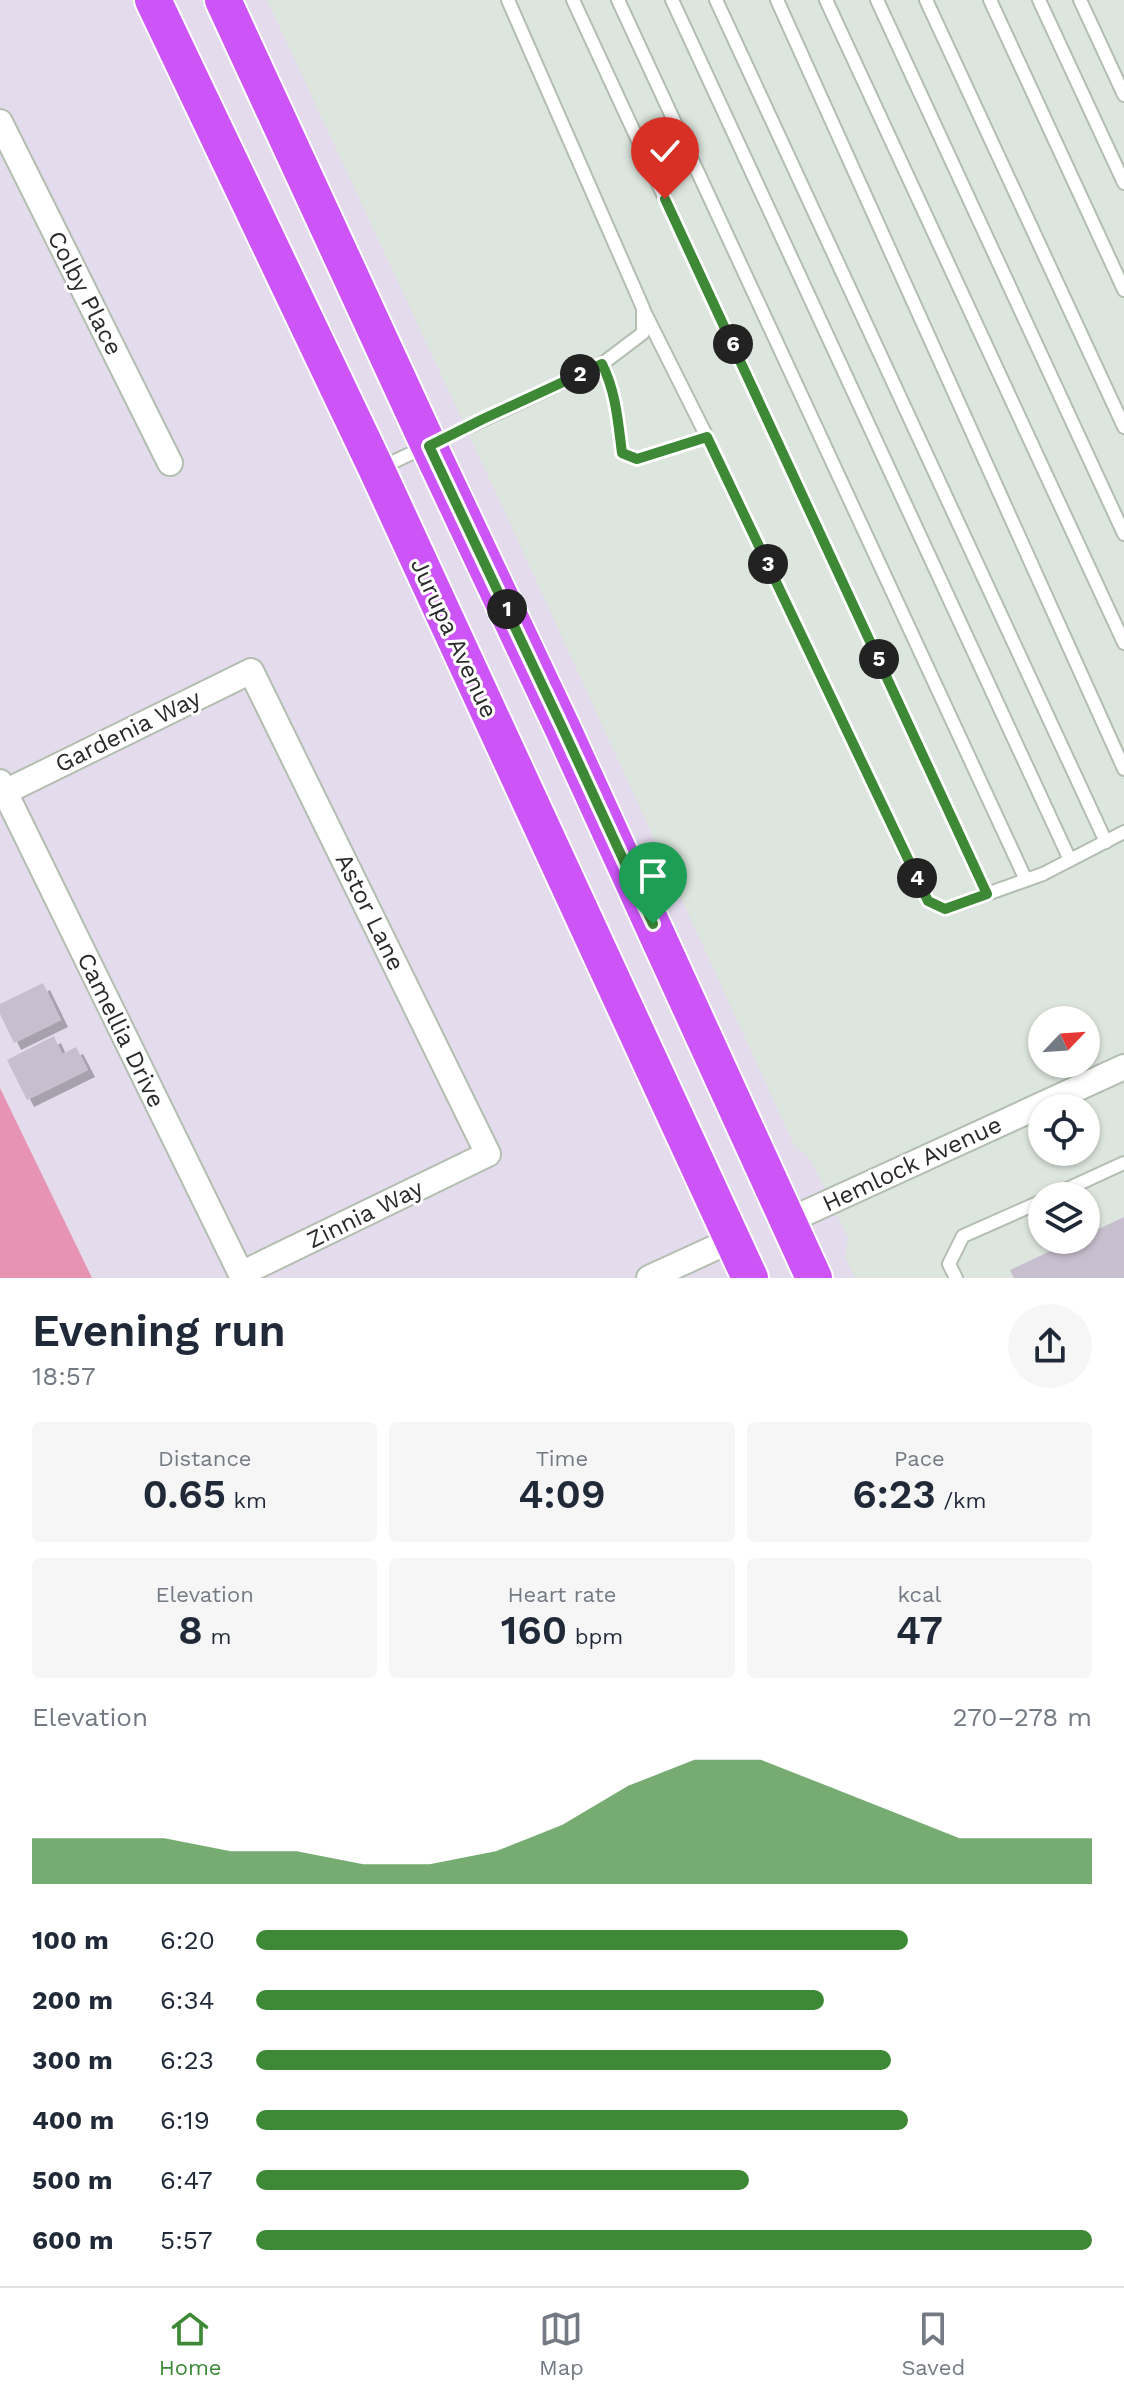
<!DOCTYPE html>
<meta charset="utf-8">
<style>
body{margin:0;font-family:"Work Sans",sans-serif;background:#f6f6f7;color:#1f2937;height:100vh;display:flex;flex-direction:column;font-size:30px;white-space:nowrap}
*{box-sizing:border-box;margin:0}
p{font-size:26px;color:#747a83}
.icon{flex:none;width:44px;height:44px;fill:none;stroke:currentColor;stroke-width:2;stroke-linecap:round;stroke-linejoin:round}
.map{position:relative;height:1278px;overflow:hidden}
.drawer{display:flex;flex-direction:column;background:#fff;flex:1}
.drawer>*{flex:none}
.needle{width:52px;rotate:65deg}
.buttons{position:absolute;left:1028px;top:1006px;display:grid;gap:16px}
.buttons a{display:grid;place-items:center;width:72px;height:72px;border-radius:50%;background:#fff;box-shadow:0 2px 6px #0004;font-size:40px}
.pin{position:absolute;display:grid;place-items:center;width:68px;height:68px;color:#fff;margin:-82px -34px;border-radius:50% 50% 50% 0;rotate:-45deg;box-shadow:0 0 8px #0007}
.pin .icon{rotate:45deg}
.km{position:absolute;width:40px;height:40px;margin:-20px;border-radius:50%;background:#222;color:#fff;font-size:22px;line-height:40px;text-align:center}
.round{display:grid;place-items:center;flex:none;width:84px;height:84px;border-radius:42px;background:#f6f6f7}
.headline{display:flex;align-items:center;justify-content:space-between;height:136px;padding:0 32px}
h1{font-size:44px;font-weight:600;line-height:60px}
.stats{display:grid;grid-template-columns:repeat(3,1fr);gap:12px;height:136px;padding:8px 32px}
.stats div{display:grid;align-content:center;border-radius:8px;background:#f6f6f7;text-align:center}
.stats b{font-size:40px;font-weight:600}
.stats small{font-size:22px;font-weight:400}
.stats p{font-size:22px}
.chart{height:224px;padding:16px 32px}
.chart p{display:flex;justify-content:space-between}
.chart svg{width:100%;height:144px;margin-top:8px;fill:#3d8936;opacity:.7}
ul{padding:0 32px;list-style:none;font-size:26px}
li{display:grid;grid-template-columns:128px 96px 1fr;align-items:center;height:60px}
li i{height:20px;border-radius:10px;background:#3d8936}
.dock{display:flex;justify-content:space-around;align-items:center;height:112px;border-top:2px solid #e0e1e3;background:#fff;font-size:22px;color:#747a83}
.dock a{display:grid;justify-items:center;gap:4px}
.dock .active{color:#3d8936}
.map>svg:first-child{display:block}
.industrial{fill:#dce5de;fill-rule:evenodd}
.green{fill:#e694b2}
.building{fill:#c8bfce;filter:url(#shadow)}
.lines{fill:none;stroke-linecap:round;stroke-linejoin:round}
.service-casing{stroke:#b2beaf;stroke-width:16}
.minor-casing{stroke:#b2beaf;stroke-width:28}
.primary-casing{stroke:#fff;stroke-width:40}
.service{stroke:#fff;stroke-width:12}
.minor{stroke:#fff;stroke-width:24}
.primary{stroke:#cd55f8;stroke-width:36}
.route-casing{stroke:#fff;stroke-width:16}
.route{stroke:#3d8936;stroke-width:10}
.labels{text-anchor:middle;stroke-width:6;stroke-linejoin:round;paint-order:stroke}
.street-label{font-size:24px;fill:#2a2a2a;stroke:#fff}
</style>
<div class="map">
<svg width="1124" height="1278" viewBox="0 0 1124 1278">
<defs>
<filter id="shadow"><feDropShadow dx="7" dy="7" stdDeviation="0" flood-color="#0004"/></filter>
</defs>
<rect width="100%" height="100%" fill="#e4dbed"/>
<!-- industrial -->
<path class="industrial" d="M267,0H1124V1278H855L845,1257L848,1238L811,1160L794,1145L497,495ZM1042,1020H1086V1064H1042ZM1042,1108H1086V1152H1042ZM1042,1196H1086V1240H1042Z"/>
<!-- green -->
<polygon class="green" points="0,1088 92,1278 0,1278"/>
<!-- building -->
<g class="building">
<polygon points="43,983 61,1020 14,1043 0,1014 0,1004"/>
<polygon points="54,1036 62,1054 76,1047 88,1070 27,1100 7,1060"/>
<polygon points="1124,1217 1124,1278 1014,1278 1010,1270 1074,1240 1086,1240 1086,1235"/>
</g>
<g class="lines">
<!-- service casing -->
<g class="service-casing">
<g id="service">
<polyline points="573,0 987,894"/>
<polyline points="618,0 1026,880"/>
<polyline points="672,0 1070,860"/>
<polyline points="716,0 1106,842"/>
<polyline points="777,0 1124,769"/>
<polyline points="826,0 1124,643"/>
<polyline points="877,0 1124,534"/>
<polyline points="926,0 1124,427"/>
<polyline points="990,0 1124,290"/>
<polyline points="1039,0 1124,183"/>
<polyline points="1080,0 1124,95"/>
<polyline points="644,311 707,437"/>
<path d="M602,364C616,392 618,422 622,453L637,459L707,437L928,901L945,909L1043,874L1124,832"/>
<polyline points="378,469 602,364 643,333 643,308 508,0"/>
<polyline points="1052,1196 1124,1163"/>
<polyline points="956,1278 949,1264 963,1236 1042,1201"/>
</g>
</g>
<!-- minor casing -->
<g class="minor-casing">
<g id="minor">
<polyline points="0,122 170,463"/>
<polyline points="0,782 243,1278"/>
<polyline points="5,792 251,671 488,1154 241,1274"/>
<polyline points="788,1221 1124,1067"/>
<polyline points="649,1278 732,1240"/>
</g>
</g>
<!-- primary casing -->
<g class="primary-casing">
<g id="primary">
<polyline points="153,0 377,470 750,1278"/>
<polyline points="223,0 429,446 562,727 814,1278"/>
</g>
</g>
<!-- service -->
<use href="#service" class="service"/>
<!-- minor -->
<use href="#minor" class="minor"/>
<!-- primary -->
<use href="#primary" class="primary"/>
</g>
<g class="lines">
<!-- route casing -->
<g class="route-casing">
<path id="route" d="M653,924L562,727L429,446L483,419L602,364C616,392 618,422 622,453L637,459L707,437L928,901L945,909L987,894L665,199"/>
</g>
<!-- route -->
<use href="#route" class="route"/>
</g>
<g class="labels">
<!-- street labels -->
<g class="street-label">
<text transform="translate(85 293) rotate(63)" y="8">Colby Place</text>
<text transform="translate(454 638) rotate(65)" y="8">Jurupa Avenue</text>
<text transform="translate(128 731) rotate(-26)" y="8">Gardenia Way</text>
<text transform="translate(370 912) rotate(64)" y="8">Astor Lane</text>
<text transform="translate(121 1030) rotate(64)" y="8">Camellia Drive</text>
<text transform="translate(912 1164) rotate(-25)" y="8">Hemlock Avenue</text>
<text transform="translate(365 1214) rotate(-26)" y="8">Zinnia Way</text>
</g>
</g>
</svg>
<div class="buttons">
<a><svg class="needle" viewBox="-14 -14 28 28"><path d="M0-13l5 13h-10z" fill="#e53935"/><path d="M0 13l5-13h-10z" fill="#747a83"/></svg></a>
<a><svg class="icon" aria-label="locate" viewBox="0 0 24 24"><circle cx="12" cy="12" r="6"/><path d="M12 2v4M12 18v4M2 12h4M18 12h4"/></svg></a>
<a><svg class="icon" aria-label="layers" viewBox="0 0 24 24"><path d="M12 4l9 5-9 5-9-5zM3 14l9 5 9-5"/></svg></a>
</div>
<div class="pin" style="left:653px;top:924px;background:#1e9e55"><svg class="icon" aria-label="arrive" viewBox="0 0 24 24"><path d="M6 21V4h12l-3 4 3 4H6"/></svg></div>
<div class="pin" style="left:665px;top:199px;background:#d93025"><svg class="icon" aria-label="check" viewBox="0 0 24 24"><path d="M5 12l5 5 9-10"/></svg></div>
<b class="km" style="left:507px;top:609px">1</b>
<b class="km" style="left:580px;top:374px">2</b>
<b class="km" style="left:768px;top:564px">3</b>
<b class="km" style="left:917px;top:878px">4</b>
<b class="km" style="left:879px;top:659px">5</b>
<b class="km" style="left:733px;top:344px">6</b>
</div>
<section class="drawer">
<div class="headline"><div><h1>Evening run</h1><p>18:57</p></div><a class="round"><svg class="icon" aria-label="share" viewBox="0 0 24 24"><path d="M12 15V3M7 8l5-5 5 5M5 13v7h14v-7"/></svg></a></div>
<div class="stats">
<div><p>Distance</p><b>0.65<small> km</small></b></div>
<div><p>Time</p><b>4:09</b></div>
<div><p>Pace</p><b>6:23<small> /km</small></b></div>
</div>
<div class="stats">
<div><p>Elevation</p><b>8<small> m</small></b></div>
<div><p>Heart rate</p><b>160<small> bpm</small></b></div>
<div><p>kcal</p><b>47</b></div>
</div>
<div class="chart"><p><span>Elevation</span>270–278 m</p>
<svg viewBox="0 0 160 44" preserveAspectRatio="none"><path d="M0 44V30L10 30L20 30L30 34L40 34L50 38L60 38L70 34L80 26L90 14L100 6L110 6L120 14L130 22L140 30L150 30L160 30V44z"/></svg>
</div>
<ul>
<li><b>100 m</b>6:20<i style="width:78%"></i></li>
<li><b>200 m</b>6:34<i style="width:68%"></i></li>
<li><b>300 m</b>6:23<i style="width:76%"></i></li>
<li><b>400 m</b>6:19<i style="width:78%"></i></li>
<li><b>500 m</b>6:47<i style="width:59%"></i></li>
<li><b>600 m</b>5:57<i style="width:100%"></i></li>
</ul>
</section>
<nav class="dock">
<a class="active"><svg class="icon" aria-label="home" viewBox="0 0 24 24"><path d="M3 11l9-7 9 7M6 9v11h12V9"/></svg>Home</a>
<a><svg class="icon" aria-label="map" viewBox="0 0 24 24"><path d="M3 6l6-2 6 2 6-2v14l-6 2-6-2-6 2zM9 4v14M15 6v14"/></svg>Map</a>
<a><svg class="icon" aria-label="saved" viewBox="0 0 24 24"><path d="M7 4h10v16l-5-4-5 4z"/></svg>Saved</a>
</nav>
